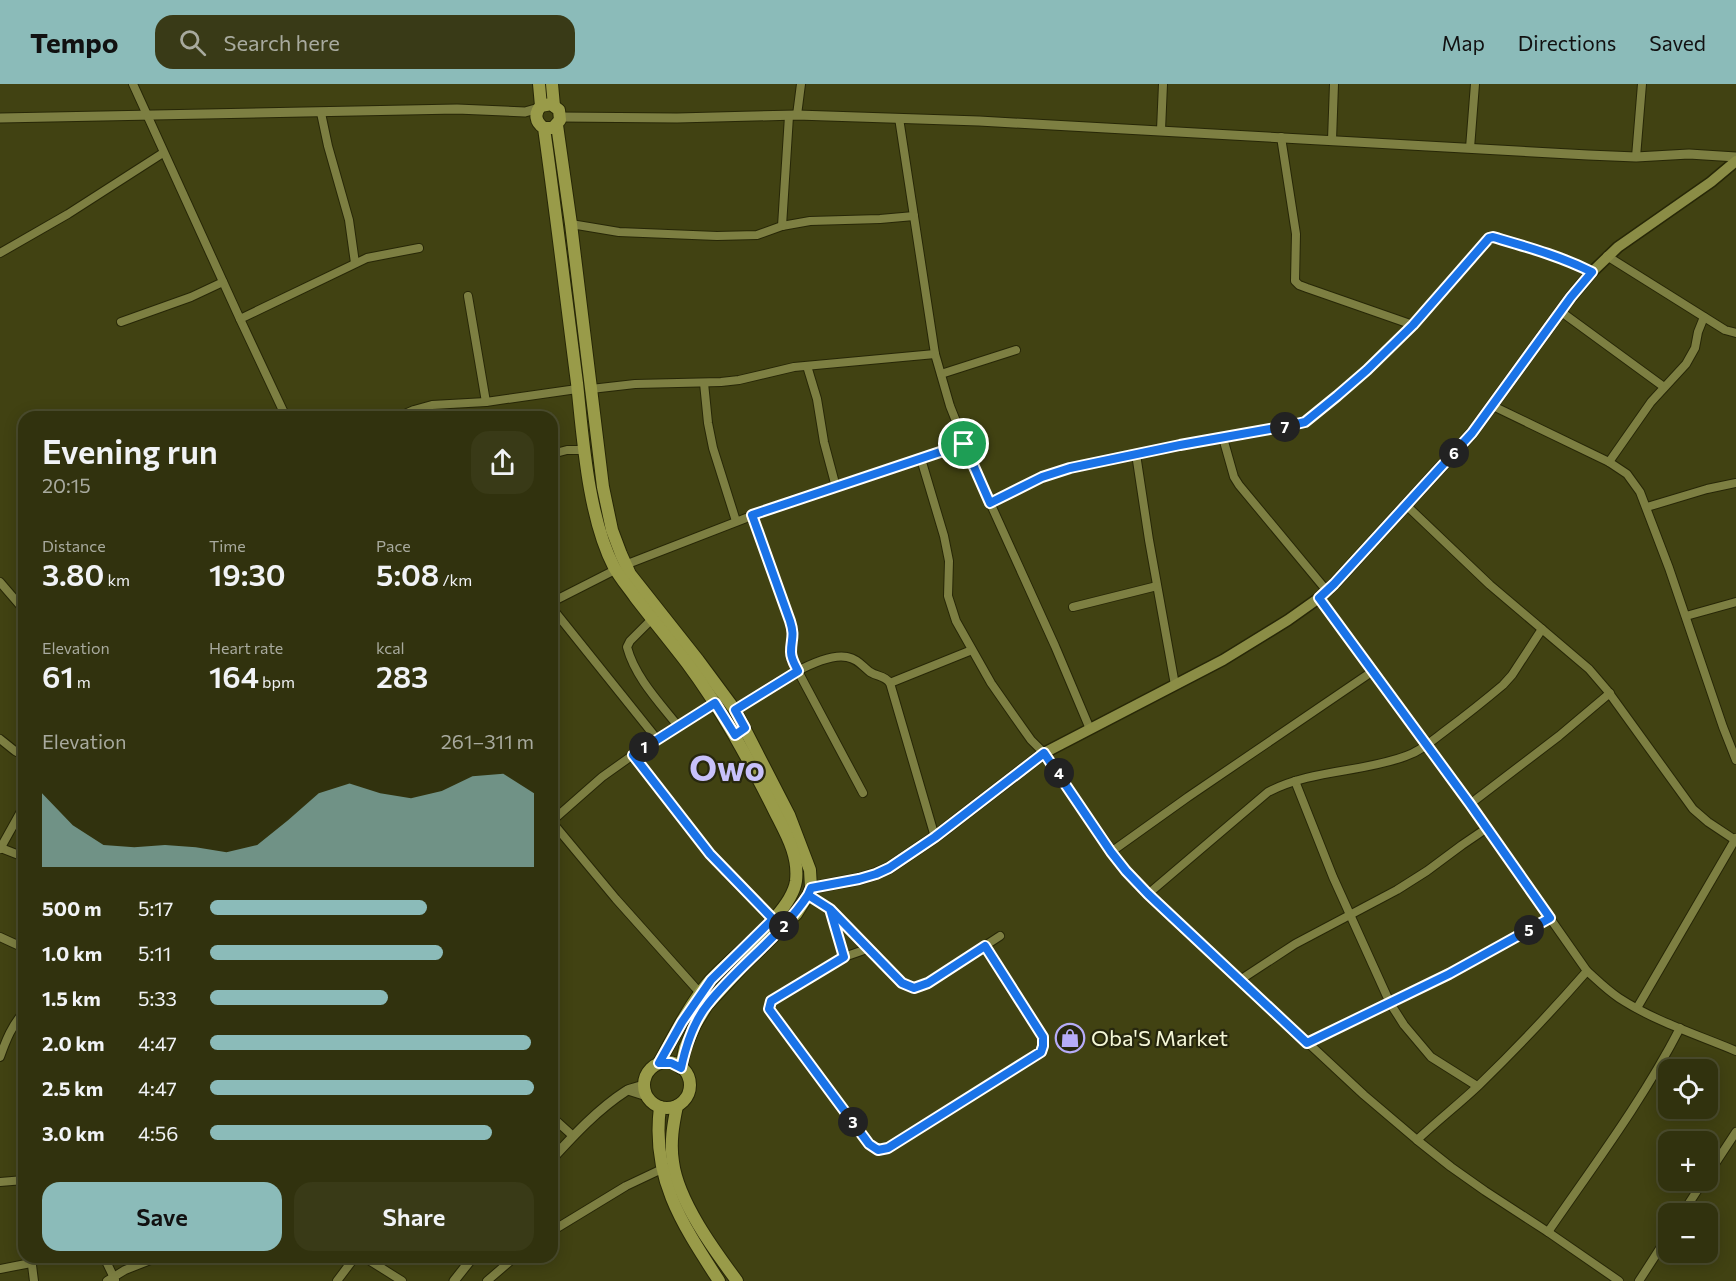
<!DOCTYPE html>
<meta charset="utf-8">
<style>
body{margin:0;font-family:Commissioner,sans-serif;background:#393a17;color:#f1f3f6;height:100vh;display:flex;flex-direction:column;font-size:22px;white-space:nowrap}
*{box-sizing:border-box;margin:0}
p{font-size:20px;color:#a8aa9e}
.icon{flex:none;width:33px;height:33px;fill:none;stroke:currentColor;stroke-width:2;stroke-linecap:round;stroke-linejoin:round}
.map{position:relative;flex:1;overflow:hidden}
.details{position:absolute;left:18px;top:327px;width:540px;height:852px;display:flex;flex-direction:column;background:#31320e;border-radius:18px;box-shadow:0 3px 15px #0003,0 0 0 2px #4c4d2e}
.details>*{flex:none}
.tools{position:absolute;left:1658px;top:975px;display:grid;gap:12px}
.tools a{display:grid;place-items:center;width:60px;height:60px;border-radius:12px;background:#31320e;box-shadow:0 3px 15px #0003,0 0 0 2px #4c4d2e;font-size:30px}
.pin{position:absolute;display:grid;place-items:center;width:51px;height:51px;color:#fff;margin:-26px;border:3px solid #fff;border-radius:50%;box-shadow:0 2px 6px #0007}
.km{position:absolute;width:30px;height:30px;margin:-15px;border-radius:50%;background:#222;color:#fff;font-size:16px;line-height:30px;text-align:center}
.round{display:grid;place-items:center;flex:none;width:63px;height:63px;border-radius:18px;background:#393a17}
.head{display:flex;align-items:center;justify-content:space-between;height:102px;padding:0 24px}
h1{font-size:33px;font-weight:600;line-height:45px}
.stats{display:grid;grid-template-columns:repeat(3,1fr);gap:9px;height:102px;padding:6px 24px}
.stats div{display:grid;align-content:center}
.stats b{font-size:30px;font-weight:600}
.stats small{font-size:16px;font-weight:400}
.stats p{font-size:16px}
.chart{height:168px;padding:12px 24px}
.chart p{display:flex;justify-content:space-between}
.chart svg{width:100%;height:108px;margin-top:6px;fill:#8bbbb9;opacity:.7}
.action{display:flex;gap:12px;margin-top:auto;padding:12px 24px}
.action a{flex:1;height:69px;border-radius:18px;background:#8bbbb9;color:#111;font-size:24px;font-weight:600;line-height:69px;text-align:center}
.action a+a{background:#393a17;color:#f1f3f6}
ul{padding:0 24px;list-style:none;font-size:20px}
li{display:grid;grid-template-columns:96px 72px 1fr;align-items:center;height:45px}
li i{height:15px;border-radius:8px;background:#8bbbb9}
header{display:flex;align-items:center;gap:36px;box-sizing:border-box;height:84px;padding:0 30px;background:#8bbbb9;color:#111}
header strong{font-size:28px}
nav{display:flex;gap:33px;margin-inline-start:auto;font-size:21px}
.search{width:420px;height:54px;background:#393a17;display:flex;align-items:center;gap:15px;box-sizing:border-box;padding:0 21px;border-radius:18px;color:#a8aa9e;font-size:22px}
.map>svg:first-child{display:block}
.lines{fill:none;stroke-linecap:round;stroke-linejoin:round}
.minor-casing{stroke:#272707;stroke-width:10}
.tertiary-casing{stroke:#272707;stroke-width:11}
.secondary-casing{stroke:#272707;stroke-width:13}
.primary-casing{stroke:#272707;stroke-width:14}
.minor{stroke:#7d7f42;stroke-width:8}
.tertiary{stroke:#7d7f42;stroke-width:9}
.secondary{stroke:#8b8d46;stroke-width:10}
.primary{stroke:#999b49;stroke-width:12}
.route-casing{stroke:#fff;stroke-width:12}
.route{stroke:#1a73e8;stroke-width:8}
.labels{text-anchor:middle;stroke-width:4.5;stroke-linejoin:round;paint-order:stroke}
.poi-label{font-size:22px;fill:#f5f7d7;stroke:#27270e;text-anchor:start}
.town-label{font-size:34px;font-weight:bold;fill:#c8c1fa;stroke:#27270e}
</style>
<header>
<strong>Tempo</strong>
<div class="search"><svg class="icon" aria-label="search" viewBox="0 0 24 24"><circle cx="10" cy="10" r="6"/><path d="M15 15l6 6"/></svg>Search here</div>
<nav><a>Map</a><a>Directions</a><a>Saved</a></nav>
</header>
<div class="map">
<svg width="1736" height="1197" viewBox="0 0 1736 1197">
<rect width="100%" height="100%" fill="#414212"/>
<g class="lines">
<!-- minor casing -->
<g class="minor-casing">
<g id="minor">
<polyline points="133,0 240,235 286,333"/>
<polyline points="321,29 328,62 349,136 355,179"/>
<polyline points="797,31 801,0"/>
<polyline points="899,34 935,270 950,322 977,390 1055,562 1090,645"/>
<polyline points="1161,46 1163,0"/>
<polyline points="1281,53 1296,150 1295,197 1299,201 1307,204 1413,241"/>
<polyline points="1332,56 1334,0"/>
<polyline points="1470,64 1475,0"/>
<polyline points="1636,73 1642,0"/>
<polyline points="571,140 619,148 717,152 757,151 782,142 810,137 880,135 914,132"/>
<polyline points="782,142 789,32"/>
<polyline points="0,169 68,130 163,69"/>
<polyline points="1607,172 1725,246 1736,249"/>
<polyline points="468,212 486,318"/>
<polyline points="1560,227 1664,303"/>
<polyline points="240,235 367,174 419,164"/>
<polyline points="121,238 191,213 223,198"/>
<polyline points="807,282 817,315 824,358 836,403"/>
<polyline points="941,290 1016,266"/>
<polyline points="704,299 708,339 713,364 736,437"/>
<polyline points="591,305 635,300 721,298 739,296 794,283 935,270"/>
<polyline points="1493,322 1609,378 1627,390 1640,408 1669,484 1723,643 1736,676"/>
<polyline points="398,333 414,326 432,321 486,318 577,305"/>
<polyline points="1223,354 1234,393 1239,401 1327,507"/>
<polyline points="552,370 567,366 585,366"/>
<polyline points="1136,370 1149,456 1175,601"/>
<polyline points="921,375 944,452 949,477 948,512 956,537 991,599 1014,632 1031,656 1044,669 1126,787 1148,810 1364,1011 1417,1056 1451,1083 1485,1107 1548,1148 1619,1197"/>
<polyline points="1609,378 1651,318 1686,280 1695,264 1698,248 1704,233"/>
<polyline points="990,419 1042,393 1070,384 1180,361 1254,349 1305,337 1337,312 1390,264 1424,228 1489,154 1493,153 1545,168 1592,188"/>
<polyline points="1406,421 1490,501 1589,585 1607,606 1693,725 1708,738 1735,756"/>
<polyline points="1647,423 1707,405 1736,399"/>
<polyline points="752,431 794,549 791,568 792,576 863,709"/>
<polyline points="625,481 790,417 964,360"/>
<polyline points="0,498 24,526"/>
<path d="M1319,514L1470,720L1587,887C1597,896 1607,906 1619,914C1654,937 1698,951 1736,967"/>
<polyline points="552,518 615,486"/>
<polyline points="1073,523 1157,502"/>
<polyline points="552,524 657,655"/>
<polyline points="1686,532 1736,518"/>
<path d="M652,535L630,557L627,563C635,593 659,618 678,642"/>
<polyline points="890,599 972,566"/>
<path d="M735,626C759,610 819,567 847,573C858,575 862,582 870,588C878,593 884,591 890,599L935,753"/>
<polyline points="0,655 15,667 24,672"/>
<polyline points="633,671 710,770 773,835"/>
<polyline points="1295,697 1333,793 1390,919 1404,941 1431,973 1477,1002"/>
<polyline points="1470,720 1559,652 1610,609"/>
<polyline points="552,737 602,693 647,661 715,619"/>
<polyline points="552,738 616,815 700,909"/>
<polyline points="1,764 24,773"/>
<polyline points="0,765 24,722"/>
<polyline points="1111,768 1188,713 1373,587"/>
<path d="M1148,810L1268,708C1313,685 1361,689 1406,672C1421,667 1433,656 1445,647C1465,632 1484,617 1503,601L1512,591L1542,545"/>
<polyline points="808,811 830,825 902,899 914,904 928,899 1000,852"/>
<polyline points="831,827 844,873"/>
<polyline points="0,853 24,864"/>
<polyline points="867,865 844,873 770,917 769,925 869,1060 878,1066 888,1064 1040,968 1043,962 1043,953 985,862"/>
<polyline points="1240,896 1295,860 1397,806 1427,787 1462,761 1487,744"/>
<polyline points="1637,924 1736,754"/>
<polyline points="1307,959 1450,890 1550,834"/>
<path d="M0,973C6,956 12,941 24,928"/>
<polyline points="552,1033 573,1052"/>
<path d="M1417,1056C1437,1037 1459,1020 1479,1001C1516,965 1553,926 1587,887"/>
<polyline points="1707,1092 1736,1048"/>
<polyline points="0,1098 24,1096"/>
<polyline points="1682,1130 1704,1096"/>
<polyline points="552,1147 626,1102 662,1085"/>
<path d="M1548,1148C1594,1081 1643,1016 1680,944"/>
<polyline points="31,1173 34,1197"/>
<polyline points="104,1173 115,1196"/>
<polyline points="364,1173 402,1197"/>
<polyline points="0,1185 31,1179"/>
<polyline points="107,1197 125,1186 158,1173"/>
<polyline points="337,1197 355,1173"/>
<polyline points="487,1197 515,1173"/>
<polyline points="1639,1197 1668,1152"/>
</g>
</g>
<!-- tertiary casing -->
<g class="tertiary-casing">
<g id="tertiary">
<polyline points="560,33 677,34 797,31 979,37 1588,71 1636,73 1689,70 1736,73"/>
<polyline points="0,34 457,25 525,28 539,24"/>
<polyline points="628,1006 647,1012"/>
<path d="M552,1075C574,1051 598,1025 626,1007C631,1004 638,1003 644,1001"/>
<polyline points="454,1197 473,1173"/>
</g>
</g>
<!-- secondary casing -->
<g class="secondary-casing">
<polyline id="secondary" points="811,804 859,795 875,790 889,784 935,753 1044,669 1223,576 1288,536 1319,514 1334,500 1472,349 1571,213 1592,188 1618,163 1711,98 1736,77"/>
</g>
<!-- primary casing -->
<g class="primary-casing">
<g id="primary">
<polyline points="539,0 541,22"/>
<polyline points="552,0 554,22"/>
<polyline points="557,41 571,140 603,403 612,446 621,470 630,490 698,576 735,626 789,731 810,786 811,804 808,811 796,830 743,882 707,921 695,941 685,964 681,984"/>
<path d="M544,44H553L560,36L559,26L551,20L541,22C534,29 535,38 544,44C556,129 566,214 577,299C583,355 588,433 614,483C620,494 628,503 635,513C652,535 670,557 687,579C722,626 749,676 775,728C786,750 799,771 796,797C791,831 731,872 708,899C688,923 674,952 659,979"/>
<circle cx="667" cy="1001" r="23"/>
<path d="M677,1022C673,1041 670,1059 673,1078C678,1117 714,1166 737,1197"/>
<path d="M660,1023C651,1094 682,1140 719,1197"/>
</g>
</g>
<!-- minor -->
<use href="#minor" class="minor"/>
<!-- tertiary -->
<use href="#tertiary" class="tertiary"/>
<!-- secondary -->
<use href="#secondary" class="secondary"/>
<!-- primary -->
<use href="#primary" class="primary"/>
</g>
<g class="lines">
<!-- route casing -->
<g class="route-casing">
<path id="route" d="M964,360L752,431L790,537C795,553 791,554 791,568C791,575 795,581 798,587L735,626L745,644L735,651L715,619L633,671L710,770L773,835L711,896L682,938L659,979H671L681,984C686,961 693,938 708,920C739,881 781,852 808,811L830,825L902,899L914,904L928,899L985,862L1043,953V962L1041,968L888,1064L878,1066L869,1060L769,925L771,917L844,873L830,825L808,811L811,804L859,795L876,790L889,784L935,753L1044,669L1111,768L1126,787L1148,810L1307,959L1449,890L1550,834L1470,720L1319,514L1334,500L1472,349L1571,213L1592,188C1560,172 1527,163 1493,153L1489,154L1413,241L1367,286L1337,312L1305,338L1292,341L1180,361L1070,384L1042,393L990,419L964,360"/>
</g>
<!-- route -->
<use href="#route" class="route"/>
</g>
<!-- icons -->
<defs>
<g id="shop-ring" transform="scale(1.5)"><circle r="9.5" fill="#27270e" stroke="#b6acf8" stroke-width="1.5"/><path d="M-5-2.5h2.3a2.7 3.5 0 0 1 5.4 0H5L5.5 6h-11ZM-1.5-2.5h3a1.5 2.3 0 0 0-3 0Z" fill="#b6acf8"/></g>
</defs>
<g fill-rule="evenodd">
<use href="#shop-ring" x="1070" y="954"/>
</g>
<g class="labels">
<!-- poi labels -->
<g class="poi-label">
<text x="1091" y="962">Oba'S Market</text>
</g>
<!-- town labels -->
<g class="town-label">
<text x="727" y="697">Owo</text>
</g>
</g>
</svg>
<div class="tools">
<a><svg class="icon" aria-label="locate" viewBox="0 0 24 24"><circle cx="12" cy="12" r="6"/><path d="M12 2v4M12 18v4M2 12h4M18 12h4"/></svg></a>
<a>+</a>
<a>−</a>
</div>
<div class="pin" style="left:964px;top:360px;background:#1e9e55"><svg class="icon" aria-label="arrive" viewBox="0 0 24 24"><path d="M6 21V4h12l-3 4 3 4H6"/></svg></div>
<b class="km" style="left:644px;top:663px">1</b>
<b class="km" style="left:784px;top:842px">2</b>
<b class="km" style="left:853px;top:1038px">3</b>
<b class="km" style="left:1059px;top:689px">4</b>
<b class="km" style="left:1529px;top:846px">5</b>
<b class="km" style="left:1454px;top:369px">6</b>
<b class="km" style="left:1285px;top:343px">7</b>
<section class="details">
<div class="head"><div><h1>Evening run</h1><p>20:15</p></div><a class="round"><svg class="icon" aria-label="share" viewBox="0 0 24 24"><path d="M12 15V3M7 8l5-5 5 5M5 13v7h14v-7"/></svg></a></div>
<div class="stats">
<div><p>Distance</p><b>3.80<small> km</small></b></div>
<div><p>Time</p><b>19:30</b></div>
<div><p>Pace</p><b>5:08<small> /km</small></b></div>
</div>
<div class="stats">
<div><p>Elevation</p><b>61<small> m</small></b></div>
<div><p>Heart rate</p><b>164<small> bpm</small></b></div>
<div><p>kcal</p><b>283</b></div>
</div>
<div class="chart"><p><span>Elevation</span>261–311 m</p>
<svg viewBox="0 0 160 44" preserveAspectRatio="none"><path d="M0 44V14L10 27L20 35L30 36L40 35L50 36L60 38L70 35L80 25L90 14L100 10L110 14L120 16L130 13L140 7L150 6L160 14V44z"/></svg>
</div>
<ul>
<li><b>500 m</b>5:17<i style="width:67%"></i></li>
<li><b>1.0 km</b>5:11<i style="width:72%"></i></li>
<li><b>1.5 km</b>5:33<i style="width:55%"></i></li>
<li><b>2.0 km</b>4:47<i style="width:99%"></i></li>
<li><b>2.5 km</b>4:47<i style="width:100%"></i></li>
<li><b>3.0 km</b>4:56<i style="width:87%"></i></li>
</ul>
<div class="action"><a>Save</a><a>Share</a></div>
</section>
</div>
